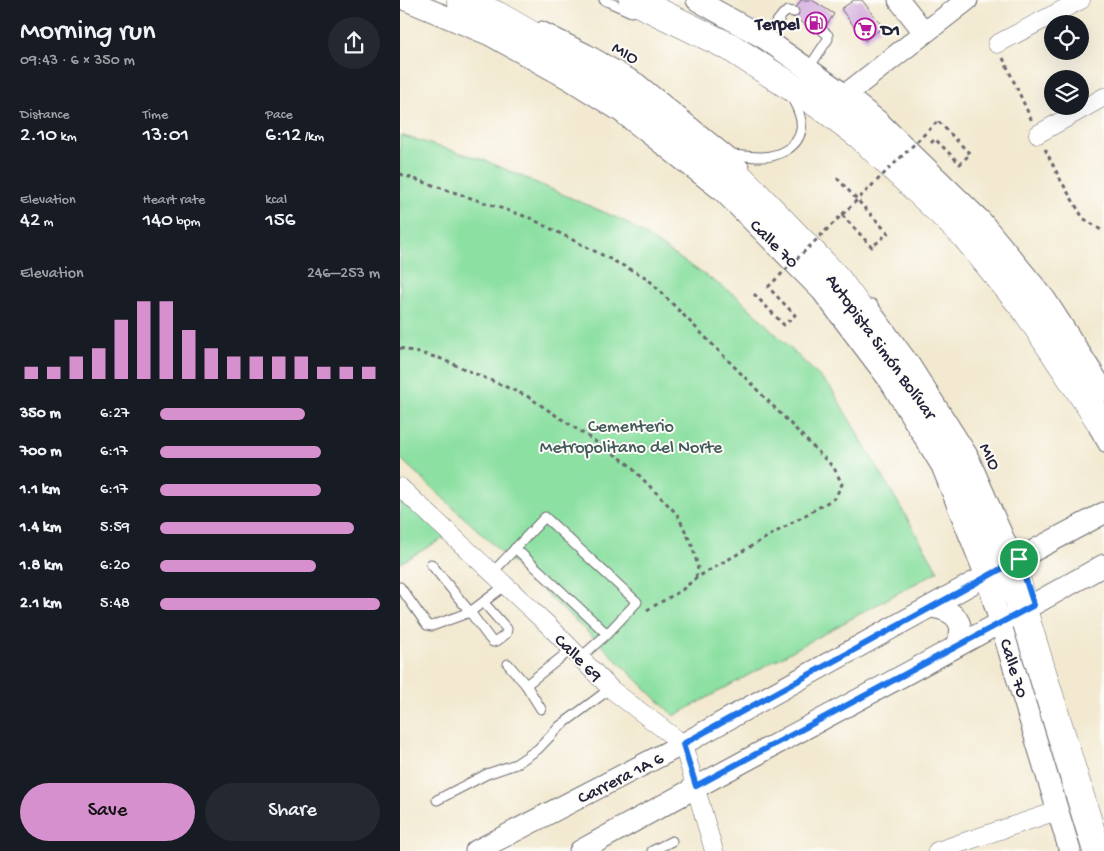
<!DOCTYPE html>
<meta charset="utf-8">
<style>
body{margin:0;font-family:"Gochi Hand",sans-serif;background:#242831;color:#f1f3f6;height:100vh;display:flex;flex-direction:column;font-size:19px;white-space:nowrap}
*{box-sizing:border-box;margin:0}
p{font-size:16px;color:#9ea1a6}
.icon{flex:none;width:28px;height:28px;fill:none;stroke:currentColor;stroke-width:2;stroke-linecap:round;stroke-linejoin:round}
.map{position:relative;flex:1;overflow:hidden}
.side{display:flex;flex-direction:column;background:#171b24;width:400px}
.side>*{flex:none}
.tools{position:absolute;left:644px;top:15px;display:grid;gap:10px}
.tools a{display:grid;place-items:center;width:45px;height:45px;border-radius:50%;background:#171b24;box-shadow:0 5px 20px #0002;font-size:25px}
.pin{position:absolute;display:grid;place-items:center;width:42px;height:42px;color:#fff;margin:-21px;border:2px solid #fff;border-radius:50%;box-shadow:0 1px 5px #0007}
.round{display:grid;place-items:center;flex:none;width:52px;height:52px;border-radius:26px;background:#242831}
.summary{display:flex;align-items:center;justify-content:space-between;height:85px;padding:0 20px}
h1{font-size:28px;font-weight:600;line-height:38px}
.metrics{display:grid;grid-template-columns:repeat(3,1fr);gap:8px;height:85px;padding:5px 20px}
.metrics div{display:grid;align-content:center}
.metrics b{font-size:21px;font-weight:600}
.metrics small{font-size:14px;font-weight:400}
.metrics p{font-size:14px}
.chart{height:140px;padding:10px 20px}
.chart p{display:flex;justify-content:space-between}
.chart svg{width:100%;height:90px;margin-top:5px;stroke:#d690ce;stroke-width:6}
.primary-button{display:flex;gap:10px;margin-top:auto;padding:10px 20px}
.primary-button a{flex:1;height:58px;border-radius:30px;background:#d690ce;color:#111;font-size:20px;font-weight:600;line-height:58px;text-align:center}
.primary-button a+a{background:#242831;color:#f1f3f6}
ul{padding:0 20px;list-style:none;font-size:16px}
li{display:grid;grid-template-columns:80px 60px 1fr;align-items:center;height:38px}
li i{height:12px;border-radius:6px;background:#d690ce}
main{display:flex;flex:1;min-height:0}
.map>svg:first-child{display:block}
.green{fill:#8ce0a2;stroke:#57816e}
.building{fill:#d3addd}
.lines{fill:none;stroke-linecap:round;stroke-linejoin:round}
.service-casing{stroke:#6b686f;stroke-width:11}
.minor-casing{stroke:#6b686f;stroke-width:19}
.tertiary-casing{stroke:#6b686f;stroke-width:23}
.trunk-casing{stroke:#6b686f;stroke-width:29}
.path{stroke:#6b686f;stroke-width:3;stroke-dasharray:4 4;stroke-linecap:butt}
.service{stroke:#fff;stroke-width:9}
.minor{stroke:#fff;stroke-width:18}
.tertiary{stroke:#fff;stroke-width:21}
.trunk{stroke:#fff;stroke-width:28}
.path-bridge{stroke:#6b686f;stroke-width:3;stroke-dasharray:4 4;stroke-linecap:butt}
.route-casing{stroke:#fff;stroke-width:10}
.route{stroke:#1a73e8;stroke-width:6}
.labels{text-anchor:middle;stroke-width:4;stroke-linejoin:round;paint-order:stroke}
.poi-label{font-size:18px;font-weight:bold;fill:#22223b;stroke:#fdfcf7;text-anchor:end}
.street-label{font-size:18px;fill:#22223b;stroke:#fdfcf7}
.park-label{font-size:18px;fill:#425b5a;stroke:#fdfcf7}
</style>
<main>
<section class="side">
<div class="summary"><div><h1>Morning run</h1><p>09:43 · 6 × 350 m</p></div><a class="round"><svg class="icon" aria-label="share" viewBox="0 0 24 24"><path d="M12 15V3M7 8l5-5 5 5M5 13v7h14v-7"/></svg></a></div>
<div class="metrics">
<div><p>Distance</p><b>2.10<small> km</small></b></div>
<div><p>Time</p><b>13:01</b></div>
<div><p>Pace</p><b>6:12<small> /km</small></b></div>
</div>
<div class="metrics">
<div><p>Elevation</p><b>42<small> m</small></b></div>
<div><p>Heart rate</p><b>140<small> bpm</small></b></div>
<div><p>kcal</p><b>156</b></div>
</div>
<div class="chart"><p><span>Elevation</span>246–253 m</p>
<svg viewBox="0 0 160 44" preserveAspectRatio="none"><path d="M5 44V38M15 44V38M25 44V33M35 44V29M45 44V15M55 44V6M65 44V6M75 44V20M85 44V29M95 44V33M105 44V33M115 44V33M125 44V33M135 44V38M145 44V38M155 44V38"/></svg>
</div>
<ul>
<li><b>350 m</b>6:27<i style="width:66%"></i></li>
<li><b>700 m</b>6:17<i style="width:73%"></i></li>
<li><b>1.1 km</b>6:17<i style="width:73%"></i></li>
<li><b>1.4 km</b>5:59<i style="width:88%"></i></li>
<li><b>1.8 km</b>6:20<i style="width:71%"></i></li>
<li><b>2.1 km</b>5:48<i style="width:100%"></i></li>
</ul>
<div class="primary-button"><a>Save</a><a>Share</a></div>
</section>
<div class="map">
<svg width="704" height="851" viewBox="0 0 704 851">
<rect width="100%" height="100%" fill="#fdfcf7"/>
<filter id="ink" filterUnits="userSpaceOnUse"><feTurbulence type="fractalNoise" baseFrequency=".02" numOctaves="2"/><feDisplacementMap in="SourceGraphic" scale="10" xChannelSelector="R" yChannelSelector="G"/><feConvolveMatrix kernelMatrix="1 2 1 2 8 2 1 2 1" color-interpolation-filters="sRGB"/></filter>
<filter id="wash" filterUnits="userSpaceOnUse"><feTurbulence type="fractalNoise" baseFrequency=".0096" numOctaves="4" result="noise"/><feDisplacementMap in="SourceGraphic" scale="20" xChannelSelector="R" yChannelSelector="G"/><feGaussianBlur stdDeviation="1.12" result="paint"/><feColorMatrix in="noise" values="0 0 0 0 0 0 0 0 0 0 0 0 0 0 0 0 0 1.4 0 .05"/><feComposite in="paint" operator="in"/></filter>
<g filter="url(#wash)">
<rect width="100%" height="100%" fill="#f2e9d0"/>
<!-- green -->
<g class="green">
<polygon points="0,135 84,160 224,221 339,298 431,388 538,571 274,716 198,642 0,458"/>
<polygon points="0,487 51,534 0,563"/>
</g>
<g id="blocks">
<!-- building -->
<g class="building">
<polygon points="401,0 412,0 434,14 421,34 391,16"/>
<polygon points="454,0 462,0 483,27 465,41 441,9"/>
</g>
</g>
</g>
<g filter="url(#ink)">
<use href="#blocks" fill-opacity="0" stroke="#6b686f" stroke-width="1"/>
<g class="lines">
<!-- service casing -->
<g class="service-casing">
<g id="service">
<polyline points="204,0 231,12"/>
<polyline points="142,26 188,49 240,79 333,155 344,166"/>
<polyline points="364,38 383,14 388,11 394,12"/>
<polyline points="408,69 428,39 428,35 423,31"/>
<path d="M333,155C343,156 352,157 361,157C377,157 398,148 401,130C403,120 398,109 393,100"/>
<polyline points="472,304 514,361 572,452 619,559 629,591"/>
<polyline points="694,430 704,447"/>
<polyline points="115,548 207,634"/>
<polyline points="31,564 70,612 106,585"/>
<polyline points="93,572 145,517 237,602 207,634 180,658"/>
<polyline points="0,587 27,625 32,626 70,612 90,639 93,642 97,641 106,634 107,629 84,603"/>
<polyline points="108,664 126,685 141,709"/>
<polyline points="126,685 172,649"/>
<polyline points="37,800 87,774 116,764 138,749 160,726 203,694"/>
<polyline points="252,851 272,841"/>
</g>
</g>
<!-- minor casing -->
<g class="minor-casing">
<g id="minor">
<polyline points="597,44 681,0"/>
<polyline points="638,134 704,97"/>
<polyline points="0,487 148,625 212,690 283,744 314,851"/>
<polyline points="537,851 657,811"/>
</g>
</g>
<!-- tertiary casing -->
<g class="tertiary-casing">
<g id="tertiary">
<polyline points="6,0 90,35 171,80 219,110 324,192 422,291 490,381 542,466 586,576 670,851"/>
<polyline points="297,0 364,38 445,95 478,121 581,221 645,299 704,391"/>
<polyline points="499,0 524,32"/>
<polyline points="445,95 567,0"/>
<path d="M532,607C555,610 569,625 555,646"/>
<polyline points="76,851 283,744 571,584 704,513"/>
<path d="M180,851C354,754 531,663 704,565"/>
</g>
</g>
<!-- trunk casing -->
<g class="trunk-casing">
<g id="trunk">
<polyline points="61,0 96,15 230,92 341,179 436,278 503,370 560,458 623,610 697,851"/>
<polyline points="233,0 330,47 427,110 461,136 564,234 627,311 704,427"/>
</g>
</g>
<!-- path -->
<g class="path">
<polyline points="603,58 632,121"/>
<polyline points="531,143 535,139 560,164 570,154 538,121"/>
<polyline points="645,149 660,179 683,218 704,232"/>
<polyline points="0,174 130,218 247,278 434,468 442,484 435,498 296,578 282,590 247,610"/>
<polyline points="437,178 488,233 472,247 442,215"/>
<polyline points="354,294 384,325 395,315 368,287"/>
<polyline points="0,348 39,358 127,396 226,462 277,514 292,545 298,567 296,577"/>
</g>
<!-- service -->
<use href="#service" class="service"/>
<!-- minor -->
<use href="#minor" class="minor"/>
<!-- tertiary -->
<use href="#tertiary" class="tertiary"/>
<!-- trunk -->
<use href="#trunk" class="trunk"/>
<!-- path-bridge -->
<polyline class="path-bridge" points="368,287 538,121"/>
</g>
</g>
<g class="lines" filter="url(#ink)">
<!-- route casing -->
<g class="route-casing">
<polygon id="route" points="619,559 634,605 296,786 283,744"/>
</g>
<!-- route -->
<use href="#route" class="route"/>
</g>
<!-- icons -->
<defs>
<g id="fuel-ring" transform="scale(1.125)"><circle r="9.5" fill="#fdfcf7" stroke="#b5179e" stroke-width="1.5"/><path d="M-5.5-6h7V0h2V4h1.3V-2.5L3-4.5l.8-.8L6-3V5H2.5V1h-1V6h-7ZM-4.2-4.7v3.2H.2V-4.7Z" fill="#b5179e"/></g>
<g id="supermarket-ring" transform="scale(1.125)"><circle r="9.5" fill="#fdfcf7" stroke="#b5179e" stroke-width="1.5"/><path d="M-6-5.5h2.5l.6 2H6L4.5 2H-2.5L-4.4-4H-6ZM-1.5 3.2a1.3 1.3 0 1 0 .1 0ZM3 3.2a1.3 1.3 0 1 0 .1 0Z" fill="#b5179e"/></g>
</defs>
<g fill-rule="evenodd">
<use href="#fuel-ring" x="416" y="23"/>
<use href="#supermarket-ring" x="465" y="29"/>
</g>
<g class="labels">
<!-- poi labels -->
<g class="poi-label">
<text x="400" y="29">Terpel</text>
<text x="481" y="35" text-anchor="start">D1</text>
</g>
<!-- street labels -->
<g class="street-label">
<text transform="translate(226 52) rotate(30)" y="6">MIO</text>
<text transform="translate(375 243) rotate(45)" y="6">Calle 70</text>
<text transform="translate(482 346) rotate(54)" y="6">Autopista Simón Bolívar</text>
<text transform="translate(591 456) rotate(64)" y="6">MIO</text>
<text transform="translate(179 657) rotate(45)" y="6">Calle 69</text>
<text transform="translate(615 668) rotate(73)" y="6">Calle 70</text>
<text transform="translate(220 777) rotate(-27)" y="6">Carrera 1A 6</text>
</g>
<!-- park labels -->
<g class="park-label">
<text x="231" y="431">Cementerio<tspan x="231" dy="21">Metropolitano del Norte</tspan></text>
</g>
</g>
</svg>
<div class="tools">
<a><svg class="icon" aria-label="locate" viewBox="0 0 24 24"><circle cx="12" cy="12" r="6"/><path d="M12 2v4M12 18v4M2 12h4M18 12h4"/></svg></a>
<a><svg class="icon" aria-label="layers" viewBox="0 0 24 24"><path d="M12 4l9 5-9 5-9-5zM3 14l9 5 9-5"/></svg></a>
</div>
<div class="pin" style="left:619px;top:559px;background:#1e9e55"><svg class="icon" aria-label="arrive" viewBox="0 0 24 24"><path d="M6 21V4h12l-3 4 3 4H6"/></svg></div>
</div>
</main>
